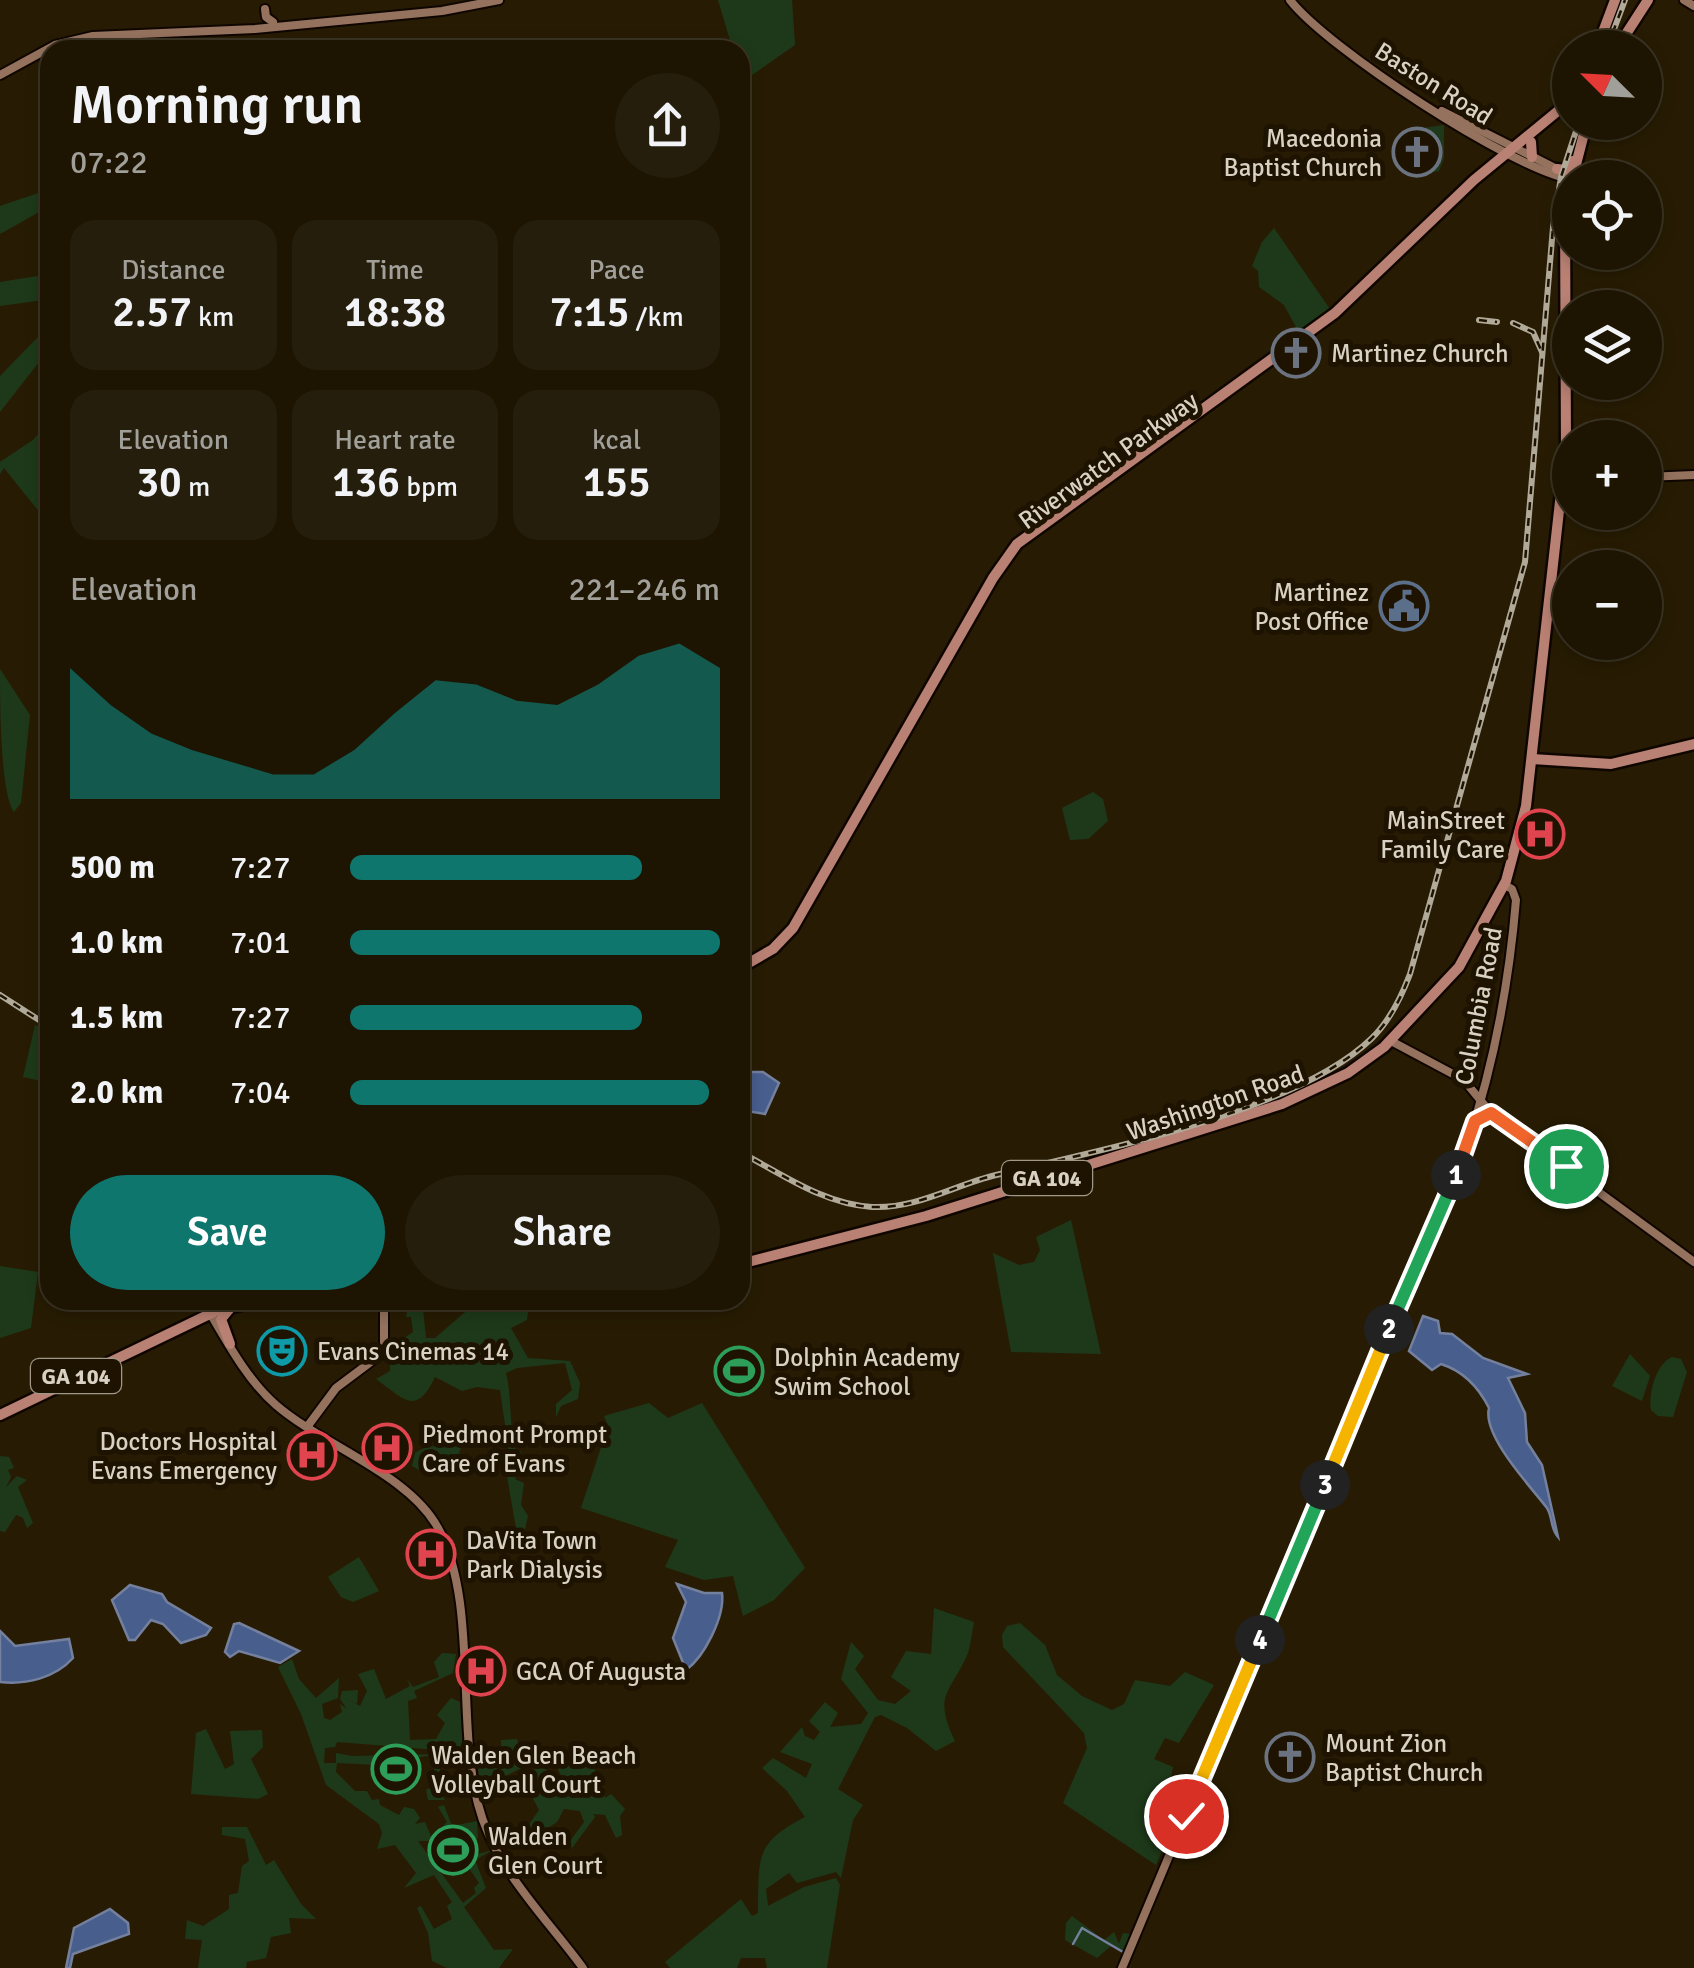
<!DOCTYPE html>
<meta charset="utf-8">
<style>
body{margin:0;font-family:Signika,sans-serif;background:#251e0c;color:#f1f3f6;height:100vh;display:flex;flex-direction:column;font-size:38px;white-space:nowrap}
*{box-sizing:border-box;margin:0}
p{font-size:32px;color:#a09f99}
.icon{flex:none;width:55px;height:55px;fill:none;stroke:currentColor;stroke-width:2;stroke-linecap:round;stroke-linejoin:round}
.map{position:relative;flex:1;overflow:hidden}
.panel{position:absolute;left:40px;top:40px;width:710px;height:1270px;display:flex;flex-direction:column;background:#1d1502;border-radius:30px;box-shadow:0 5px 15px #0003,0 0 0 2px #3b3424}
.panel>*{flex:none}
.needle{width:65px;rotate:294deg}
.controls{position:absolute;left:1552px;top:30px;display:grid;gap:20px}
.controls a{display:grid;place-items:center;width:110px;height:110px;border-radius:50%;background:#1d1502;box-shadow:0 5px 15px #0003,0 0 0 2px #3b3424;font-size:50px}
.pin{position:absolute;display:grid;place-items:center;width:85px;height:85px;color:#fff;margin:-42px;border:5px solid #fff;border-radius:50%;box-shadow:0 2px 10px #0007}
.km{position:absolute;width:50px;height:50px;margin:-25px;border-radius:50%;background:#222;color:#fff;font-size:28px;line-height:50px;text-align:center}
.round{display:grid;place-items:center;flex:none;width:105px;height:105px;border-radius:52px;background:#251e0c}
.summary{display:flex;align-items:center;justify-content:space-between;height:170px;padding:0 30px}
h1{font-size:55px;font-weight:600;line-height:75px}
.metrics{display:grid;grid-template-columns:repeat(3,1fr);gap:15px;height:170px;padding:10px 30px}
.metrics div{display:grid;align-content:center;border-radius:25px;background:#251e0c;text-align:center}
.metrics b{font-size:42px;font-weight:600}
.metrics small{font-size:28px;font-weight:400}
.metrics p{font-size:28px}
.chart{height:280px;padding:20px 30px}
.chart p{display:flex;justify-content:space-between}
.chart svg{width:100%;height:180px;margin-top:10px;fill:#0f766e;opacity:.7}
.cta{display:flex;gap:20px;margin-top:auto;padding:20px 30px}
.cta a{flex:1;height:115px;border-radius:60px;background:#0f766e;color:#fff;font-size:40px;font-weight:600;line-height:115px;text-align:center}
.cta a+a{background:#251e0c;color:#f1f3f6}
ul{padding:0 30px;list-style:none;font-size:32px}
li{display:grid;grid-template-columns:160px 120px 1fr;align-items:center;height:75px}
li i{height:25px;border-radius:12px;background:#0f766e}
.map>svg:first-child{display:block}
.green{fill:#1e391a}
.water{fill:#485e8d;stroke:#74809d;stroke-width:2.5}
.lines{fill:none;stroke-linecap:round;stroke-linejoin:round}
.stream{stroke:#74809d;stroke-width:2.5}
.secondary-casing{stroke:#100600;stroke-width:12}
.primary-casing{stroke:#100600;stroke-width:15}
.secondary{stroke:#94725e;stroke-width:8}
.primary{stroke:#b98173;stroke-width:10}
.rail-casing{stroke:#b2aa99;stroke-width:6}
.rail{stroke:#1e1300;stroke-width:2.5;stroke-dasharray:8;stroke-linecap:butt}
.split-1-casing{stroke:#fff;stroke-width:20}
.split-2-casing{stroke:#fff;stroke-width:20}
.split-3-casing{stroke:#fff;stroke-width:20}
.split-4-casing{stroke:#fff;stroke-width:20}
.split-5-casing{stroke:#fff;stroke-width:20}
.split-1{stroke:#f0652b;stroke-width:12}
.split-2{stroke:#22a559;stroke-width:12}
.split-3{stroke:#f5b400;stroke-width:12}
.split-4{stroke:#22a559;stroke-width:12}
.split-5{stroke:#f5b400;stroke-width:12}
.labels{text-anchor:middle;stroke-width:10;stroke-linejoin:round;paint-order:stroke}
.shield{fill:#1e1300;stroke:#a19888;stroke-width:2.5}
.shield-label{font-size:22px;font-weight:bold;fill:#d9d1c3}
.street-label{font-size:25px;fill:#d9d1c3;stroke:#1e1300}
.poi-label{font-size:25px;fill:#d9d1c3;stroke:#1e1300;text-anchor:start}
</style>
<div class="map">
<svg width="1694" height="1968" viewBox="0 0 1694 1968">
<rect width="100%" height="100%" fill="#271c03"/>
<!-- green -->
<g class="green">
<polygon points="718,0 792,0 795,45 742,82 740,50 733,50"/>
<polygon points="1444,125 1444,158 1439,171 1426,173 1415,129"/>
<polygon points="50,189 50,206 0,234 0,206"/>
<polygon points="1274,228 1332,312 1301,336 1284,305 1259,287 1258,271 1252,266 1262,242"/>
<polygon points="50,274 50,309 44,300 0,306 0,282"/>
<polygon points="50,317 50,348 0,412 0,376 38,337"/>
<polygon points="50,420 50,507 41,514 4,468 0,474 0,462 33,440"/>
<path d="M0,669L30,715L21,803L14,812C0,794 0,699 0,669Z"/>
<polygon points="1093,792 1103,799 1108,821 1088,839 1070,840 1062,808"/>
<polygon points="35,1025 50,1032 50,1083 23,1077"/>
<polygon points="1071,1220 1101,1354 1011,1352 993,1253 1019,1265 1034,1262 1040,1250 1036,1237"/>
<polygon points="0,1266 38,1272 31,1328 0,1338"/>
<path d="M409,1300H422L426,1338H435L479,1300H518L528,1312L527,1320L511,1328L528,1358L570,1361L580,1383L578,1399L561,1406L556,1417V1404L572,1390L565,1363L517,1368L506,1373C512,1395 509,1435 517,1452L521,1451L515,1479L524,1483L521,1505L528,1516L524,1534H517L504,1459L509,1452L500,1390L477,1387L462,1391L435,1377C416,1417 404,1399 376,1379L390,1371L391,1347L413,1332L411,1317H406Z"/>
<polygon points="1630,1354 1650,1376 1642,1401 1612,1386"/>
<path d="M1672,1357L1681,1359L1687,1372L1673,1417L1658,1416L1651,1410C1648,1393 1656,1364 1672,1357Z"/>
<polygon points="649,1403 668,1418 702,1403 805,1568 774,1600 743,1616 733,1576 704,1580 665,1567 678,1540 581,1508 608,1426 604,1416"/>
<path d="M462,1443C458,1462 450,1469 430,1476L412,1466L415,1453C430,1443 445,1447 462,1443Z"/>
<polygon points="0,1456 9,1457 14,1468 8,1470 11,1477 6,1487 17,1476 27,1480 18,1487 33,1523 27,1528 23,1518 16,1515 5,1532 0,1531"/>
<polygon points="359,1557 379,1591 353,1602 341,1597 328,1577"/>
<path d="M934,1608L974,1622C972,1632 971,1644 968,1653C951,1693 932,1694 955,1741L936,1751L907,1728L881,1715L875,1717L838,1789L863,1805L853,1820L841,1878L836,1872L797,1883L789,1873L766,1889L768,1906L804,1887L836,1878L840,1885L827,1968H767L765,1958H741L737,1968H670L665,1962L741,1899L752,1916L758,1913C759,1858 754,1843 805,1817L787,1791L762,1768L773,1758L806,1778L812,1764L780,1752L802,1727L805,1736L814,1740L820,1732L809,1721L825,1702L838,1713L830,1727L861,1724L868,1713L841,1679L851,1642L864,1656L855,1669L878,1700L895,1704L911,1691L891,1677L906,1651L931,1654Z"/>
<polygon points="1020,1623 1045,1645 1057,1675 1082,1696 1112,1710 1124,1704 1135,1680 1170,1686 1185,1672 1214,1685 1179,1743 1165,1738 1154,1759 1173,1767 1169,1787 1187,1793 1156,1865 1063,1803 1087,1748 1084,1733 1003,1647 1002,1635 1007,1626"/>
<polygon points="442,1653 456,1654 453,1673 414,1691 417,1698 408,1701 410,1740 436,1739 445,1723 437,1715 451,1698 460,1702 463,1752 337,1742 335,1747 325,1748 324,1763 336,1763 336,1753 352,1756 440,1754 440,1791 445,1800 428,1800 426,1790 434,1786 434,1764 428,1759 432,1760 432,1755 379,1765 337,1763 336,1772 355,1791 367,1791 372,1800 379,1799 380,1805 399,1815 404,1807 414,1809 420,1818 415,1824 425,1822 433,1841 418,1841 463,1903 476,1893 474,1888 479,1883 460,1855 453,1857 447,1835 440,1829 447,1822 438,1807 444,1805 452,1826 477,1821 478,1838 469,1843 475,1855 466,1857 493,1850 475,1860 486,1888 464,1907 494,1950 513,1949 499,1968 447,1968 432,1961 428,1933 417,1908 421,1906 434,1929 452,1919 447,1906 452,1902 434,1875 404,1888 416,1873 395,1845 377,1849 382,1833 379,1824 326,1785 301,1714 278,1667 292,1659 299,1679 316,1698 339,1678 338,1698 322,1704 324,1718 330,1720 342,1712 340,1704 347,1709 340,1699 342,1691 358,1690 357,1704 343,1697 360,1706 367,1691 358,1674 374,1669 386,1699 410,1686 407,1679 413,1687 439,1677 434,1662"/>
<polygon points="206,1729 225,1769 234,1764 230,1731 262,1730 263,1747 251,1759 268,1794 258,1799 191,1794 196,1733"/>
<polygon points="517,1739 522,1756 534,1755 535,1761 480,1789 477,1755 501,1752 501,1740"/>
<polygon points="586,1743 598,1780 603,1781 605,1798 611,1794 625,1809 620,1816 622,1835 616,1838 605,1815 593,1814 595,1817 572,1848 568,1844 584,1822 580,1811 564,1809 557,1822 542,1832 536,1826 531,1830 528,1826 539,1810 521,1775 543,1765 559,1786 564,1782 558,1769 574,1763"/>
<polygon points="222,1827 247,1827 266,1865 274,1860 301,1904 316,1919 289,1918 291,1933 271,1937 266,1958 247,1962 246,1968 198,1968 202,1940 185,1939 187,1920 203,1926 229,1909 229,1895 238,1893 242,1866 249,1861 245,1839 222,1835"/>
<polygon points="1072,1916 1104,1940 1114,1932 1119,1944 1123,1933 1130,1934 1123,1952 1111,1946 1097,1958 1065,1940 1066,1923"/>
</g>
<!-- water -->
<g class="water">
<polygon points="740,1072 763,1072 779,1083 765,1114 740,1110"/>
<path d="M1423,1316L1438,1321L1440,1333L1452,1334L1483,1358L1527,1374L1508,1378L1525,1413L1527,1442L1542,1465L1558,1537C1550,1528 1553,1517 1547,1508C1532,1488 1482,1436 1489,1408C1479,1388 1463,1371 1441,1364L1432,1370L1409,1351Z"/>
<path d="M677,1584L704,1593H722C725,1617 704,1657 686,1670L673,1638L686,1602Z"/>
<polygon points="130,1585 162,1594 167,1602 211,1628 206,1635 181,1643 163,1624 151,1620 135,1640 129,1640 112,1600"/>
<polygon points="239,1623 299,1651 280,1663 239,1651 230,1657 225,1652 234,1624"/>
<path d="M0,1631L15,1646L69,1639L73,1658C55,1678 26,1685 0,1682Z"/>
<polygon points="110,1909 128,1923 129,1934 73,1954 70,1968 66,1968 74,1928"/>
</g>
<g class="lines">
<!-- stream -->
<polyline class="stream" points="1073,1944 1082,1928 1123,1952"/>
<!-- secondary casing -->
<g class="secondary-casing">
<g id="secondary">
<path d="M1290,0C1327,48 1510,168 1570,179"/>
<polyline points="1684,0 1694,6"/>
<polyline points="265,9 266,17 273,22"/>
<polyline points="0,75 55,45 93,36 255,29 442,11 499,0"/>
<polyline points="1442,111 1559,170"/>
<polyline points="1645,477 1694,475"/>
<polyline points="1391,1041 1466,1081"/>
<polyline points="1463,1079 1491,1113 1694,1262"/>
<path d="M210,1313C228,1344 249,1382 276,1405C322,1445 409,1474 438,1528C478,1601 456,1721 478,1804C494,1868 545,1916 583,1968"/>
<polyline points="307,1427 336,1388 384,1352 384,1301"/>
<path d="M1122,1968L1467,1145C1494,1065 1509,984 1516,900L1512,889L1504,885"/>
</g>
</g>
<!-- primary casing -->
<g class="primary-casing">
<g id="primary">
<polyline points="1597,48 1615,0"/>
<polyline points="1617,48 1648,0"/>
<polyline points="1531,142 1532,157"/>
<polyline points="1557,169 1566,170 1573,161"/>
<polyline points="1532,759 1611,764 1694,744"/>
<polyline points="740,968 773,949 793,928 993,578 1017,544 1335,313 1474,180 1570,101"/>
<polyline points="740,1264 926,1216 1282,1104 1348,1073 1384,1047 1459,967 1506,881 1526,806 1566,448 1565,207 1587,122"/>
<polyline points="381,1300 385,1305 387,1300"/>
<polyline points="230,1344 221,1319 231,1307"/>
<polyline points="0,1415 216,1311 263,1300"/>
</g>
</g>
<!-- secondary -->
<use href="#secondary" class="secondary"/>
<!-- primary -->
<use href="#primary" class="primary"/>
<!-- rail casing -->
<g class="rail-casing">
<g id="rail">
<polyline points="1607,48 1625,0"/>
<polyline points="1479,320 1497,322"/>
<polyline points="1513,323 1533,332 1542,352"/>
<polyline points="0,995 50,1027"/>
<path d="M740,1152C782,1174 823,1204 872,1207C917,1209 954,1185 996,1175C1100,1150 1295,1112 1371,1039C1390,1021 1401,998 1410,974L1525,562L1553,227L1561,177L1579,122"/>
</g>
</g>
<!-- rail -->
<use href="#rail" class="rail"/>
</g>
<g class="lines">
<!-- split-1 casing -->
<g class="split-1-casing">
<polyline id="split-1" points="1456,1175 1475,1121 1491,1113 1566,1166"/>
</g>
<!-- split-2 casing -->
<g class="split-2-casing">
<polyline id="split-2" points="1389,1329 1456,1175"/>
</g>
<!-- split-3 casing -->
<g class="split-3-casing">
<polyline id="split-3" points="1325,1485 1389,1329"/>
</g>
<!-- split-4 casing -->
<g class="split-4-casing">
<polyline id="split-4" points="1260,1640 1325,1485"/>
</g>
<!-- split-5 casing -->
<g class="split-5-casing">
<polyline id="split-5" points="1186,1816 1260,1640"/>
</g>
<!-- split-1 -->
<use href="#split-1" class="split-1"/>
<!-- split-2 -->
<use href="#split-2" class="split-2"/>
<!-- split-3 -->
<use href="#split-3" class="split-3"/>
<!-- split-4 -->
<use href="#split-4" class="split-4"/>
<!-- split-5 -->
<use href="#split-5" class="split-5"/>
</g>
<!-- icons -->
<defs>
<g id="church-ring" transform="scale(2.5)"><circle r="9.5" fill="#1e1300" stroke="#6b7280" stroke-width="1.5"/><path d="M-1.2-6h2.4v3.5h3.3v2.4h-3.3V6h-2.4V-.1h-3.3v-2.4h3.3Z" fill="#6b7280"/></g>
<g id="civic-ring" transform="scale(2.5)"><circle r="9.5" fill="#1e1300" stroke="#5c6f8a" stroke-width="1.5"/><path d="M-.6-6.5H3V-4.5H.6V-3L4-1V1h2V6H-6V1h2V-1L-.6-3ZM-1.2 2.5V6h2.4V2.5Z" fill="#5c6f8a"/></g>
<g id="hospital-ring" transform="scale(2.5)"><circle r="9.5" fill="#1e1300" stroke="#e0444e" stroke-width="1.5"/><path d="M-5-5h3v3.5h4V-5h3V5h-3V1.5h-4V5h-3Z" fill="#e0444e"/></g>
<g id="theatre-ring" transform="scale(2.5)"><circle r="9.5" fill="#1e1300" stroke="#0f9aa8" stroke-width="1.5"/><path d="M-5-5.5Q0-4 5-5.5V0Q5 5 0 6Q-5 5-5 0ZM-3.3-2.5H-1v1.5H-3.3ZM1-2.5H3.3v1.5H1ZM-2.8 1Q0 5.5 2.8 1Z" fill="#0f9aa8"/></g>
<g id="stadium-ring" transform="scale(2.5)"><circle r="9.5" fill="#1e1300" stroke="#2e9e5b" stroke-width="1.5"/><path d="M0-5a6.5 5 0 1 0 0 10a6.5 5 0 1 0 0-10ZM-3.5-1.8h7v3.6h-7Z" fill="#2e9e5b"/></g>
</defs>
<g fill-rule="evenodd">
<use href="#church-ring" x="1417" y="152"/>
<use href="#church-ring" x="1296" y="353"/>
<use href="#civic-ring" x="1404" y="606"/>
<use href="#hospital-ring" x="1540" y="834"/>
<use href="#theatre-ring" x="282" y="1351"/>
<use href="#stadium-ring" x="739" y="1371"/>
<use href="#hospital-ring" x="387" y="1448"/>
<use href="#hospital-ring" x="312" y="1455"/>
<use href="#hospital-ring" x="431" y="1554"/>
<use href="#hospital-ring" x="481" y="1671"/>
<use href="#church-ring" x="1290" y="1757"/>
<use href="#stadium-ring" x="396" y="1769"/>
<use href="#stadium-ring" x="453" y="1850"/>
</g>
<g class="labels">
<!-- shield labels -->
<g class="shield">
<rect x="1002" y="1161" width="90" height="34" rx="8"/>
<rect x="31" y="1359" width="90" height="34" rx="8"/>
</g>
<g class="shield-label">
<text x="1047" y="1186">GA 104</text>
<text x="76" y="1384">GA 104</text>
</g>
<!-- street labels -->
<g class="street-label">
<text transform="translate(1434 83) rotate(32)" y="9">Baston Road</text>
<text transform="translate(1108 460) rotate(-36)" y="9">Riverwatch Parkway</text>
<text transform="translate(1478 1006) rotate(-79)" y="9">Columbia Road</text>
<text transform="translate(1215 1102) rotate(-19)" y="9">Washington Road</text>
</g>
<!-- poi labels -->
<g class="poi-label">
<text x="1382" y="147" text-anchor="end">Macedonia<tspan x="1382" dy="29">Baptist Church</tspan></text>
<text x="1331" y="362">Martinez Church</text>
<text x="1369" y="601" text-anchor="end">Martinez<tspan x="1369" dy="29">Post Office</tspan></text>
<text x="1505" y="829" text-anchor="end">MainStreet<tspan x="1505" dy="29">Family Care</tspan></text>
<text x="317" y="1360">Evans Cinemas 14</text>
<text x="774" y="1366">Dolphin Academy<tspan x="774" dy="29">Swim School</tspan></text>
<text x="422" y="1443">Piedmont Prompt<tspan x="422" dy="29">Care of Evans</tspan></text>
<text x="277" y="1450" text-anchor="end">Doctors Hospital<tspan x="277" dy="29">Evans Emergency</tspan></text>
<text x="466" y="1549">DaVita Town<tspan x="466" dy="29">Park Dialysis</tspan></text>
<text x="516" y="1680">GCA Of Augusta</text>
<text x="1325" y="1752">Mount Zion<tspan x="1325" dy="29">Baptist Church</tspan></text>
<text x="431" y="1764">Walden Glen Beach<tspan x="431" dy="29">Volleyball Court</tspan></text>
<text x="488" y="1845">Walden<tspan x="488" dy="29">Glen Court</tspan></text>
</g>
</g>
</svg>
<div class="controls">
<a><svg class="needle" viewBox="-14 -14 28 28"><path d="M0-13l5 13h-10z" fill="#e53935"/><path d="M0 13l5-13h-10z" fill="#a09f99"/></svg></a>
<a><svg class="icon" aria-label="locate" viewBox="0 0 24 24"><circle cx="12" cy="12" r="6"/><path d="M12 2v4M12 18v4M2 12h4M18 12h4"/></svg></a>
<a><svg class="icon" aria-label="layers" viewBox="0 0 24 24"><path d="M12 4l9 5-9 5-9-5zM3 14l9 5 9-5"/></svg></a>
<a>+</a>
<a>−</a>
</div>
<div class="pin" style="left:1566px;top:1166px;background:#1e9e55"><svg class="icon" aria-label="arrive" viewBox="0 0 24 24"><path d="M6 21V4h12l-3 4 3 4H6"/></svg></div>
<div class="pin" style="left:1186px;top:1816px;background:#d93025"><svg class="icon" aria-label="check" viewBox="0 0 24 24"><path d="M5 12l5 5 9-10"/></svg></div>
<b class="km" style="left:1456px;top:1175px">1</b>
<b class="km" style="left:1389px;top:1329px">2</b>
<b class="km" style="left:1325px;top:1485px">3</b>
<b class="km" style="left:1260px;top:1640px">4</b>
<section class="panel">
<div class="summary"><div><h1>Morning run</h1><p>07:22</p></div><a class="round"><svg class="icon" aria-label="share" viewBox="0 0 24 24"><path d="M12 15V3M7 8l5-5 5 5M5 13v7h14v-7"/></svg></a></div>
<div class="metrics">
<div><p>Distance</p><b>2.57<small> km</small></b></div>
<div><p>Time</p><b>18:38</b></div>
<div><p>Pace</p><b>7:15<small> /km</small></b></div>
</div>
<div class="metrics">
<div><p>Elevation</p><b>30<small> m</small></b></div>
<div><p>Heart rate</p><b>136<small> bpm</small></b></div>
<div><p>kcal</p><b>155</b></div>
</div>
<div class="chart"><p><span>Elevation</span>221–246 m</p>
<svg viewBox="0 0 160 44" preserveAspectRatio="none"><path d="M0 44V12L10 21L20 28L30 32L40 35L50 38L60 38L70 32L80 23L90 15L100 16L110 20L120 21L130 16L140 9L150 6L160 12V44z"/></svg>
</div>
<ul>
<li><b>500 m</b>7:27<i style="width:79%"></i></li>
<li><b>1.0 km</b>7:01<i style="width:100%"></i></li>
<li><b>1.5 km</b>7:27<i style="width:79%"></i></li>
<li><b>2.0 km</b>7:04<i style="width:97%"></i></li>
</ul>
<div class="cta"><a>Save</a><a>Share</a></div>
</section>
</div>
